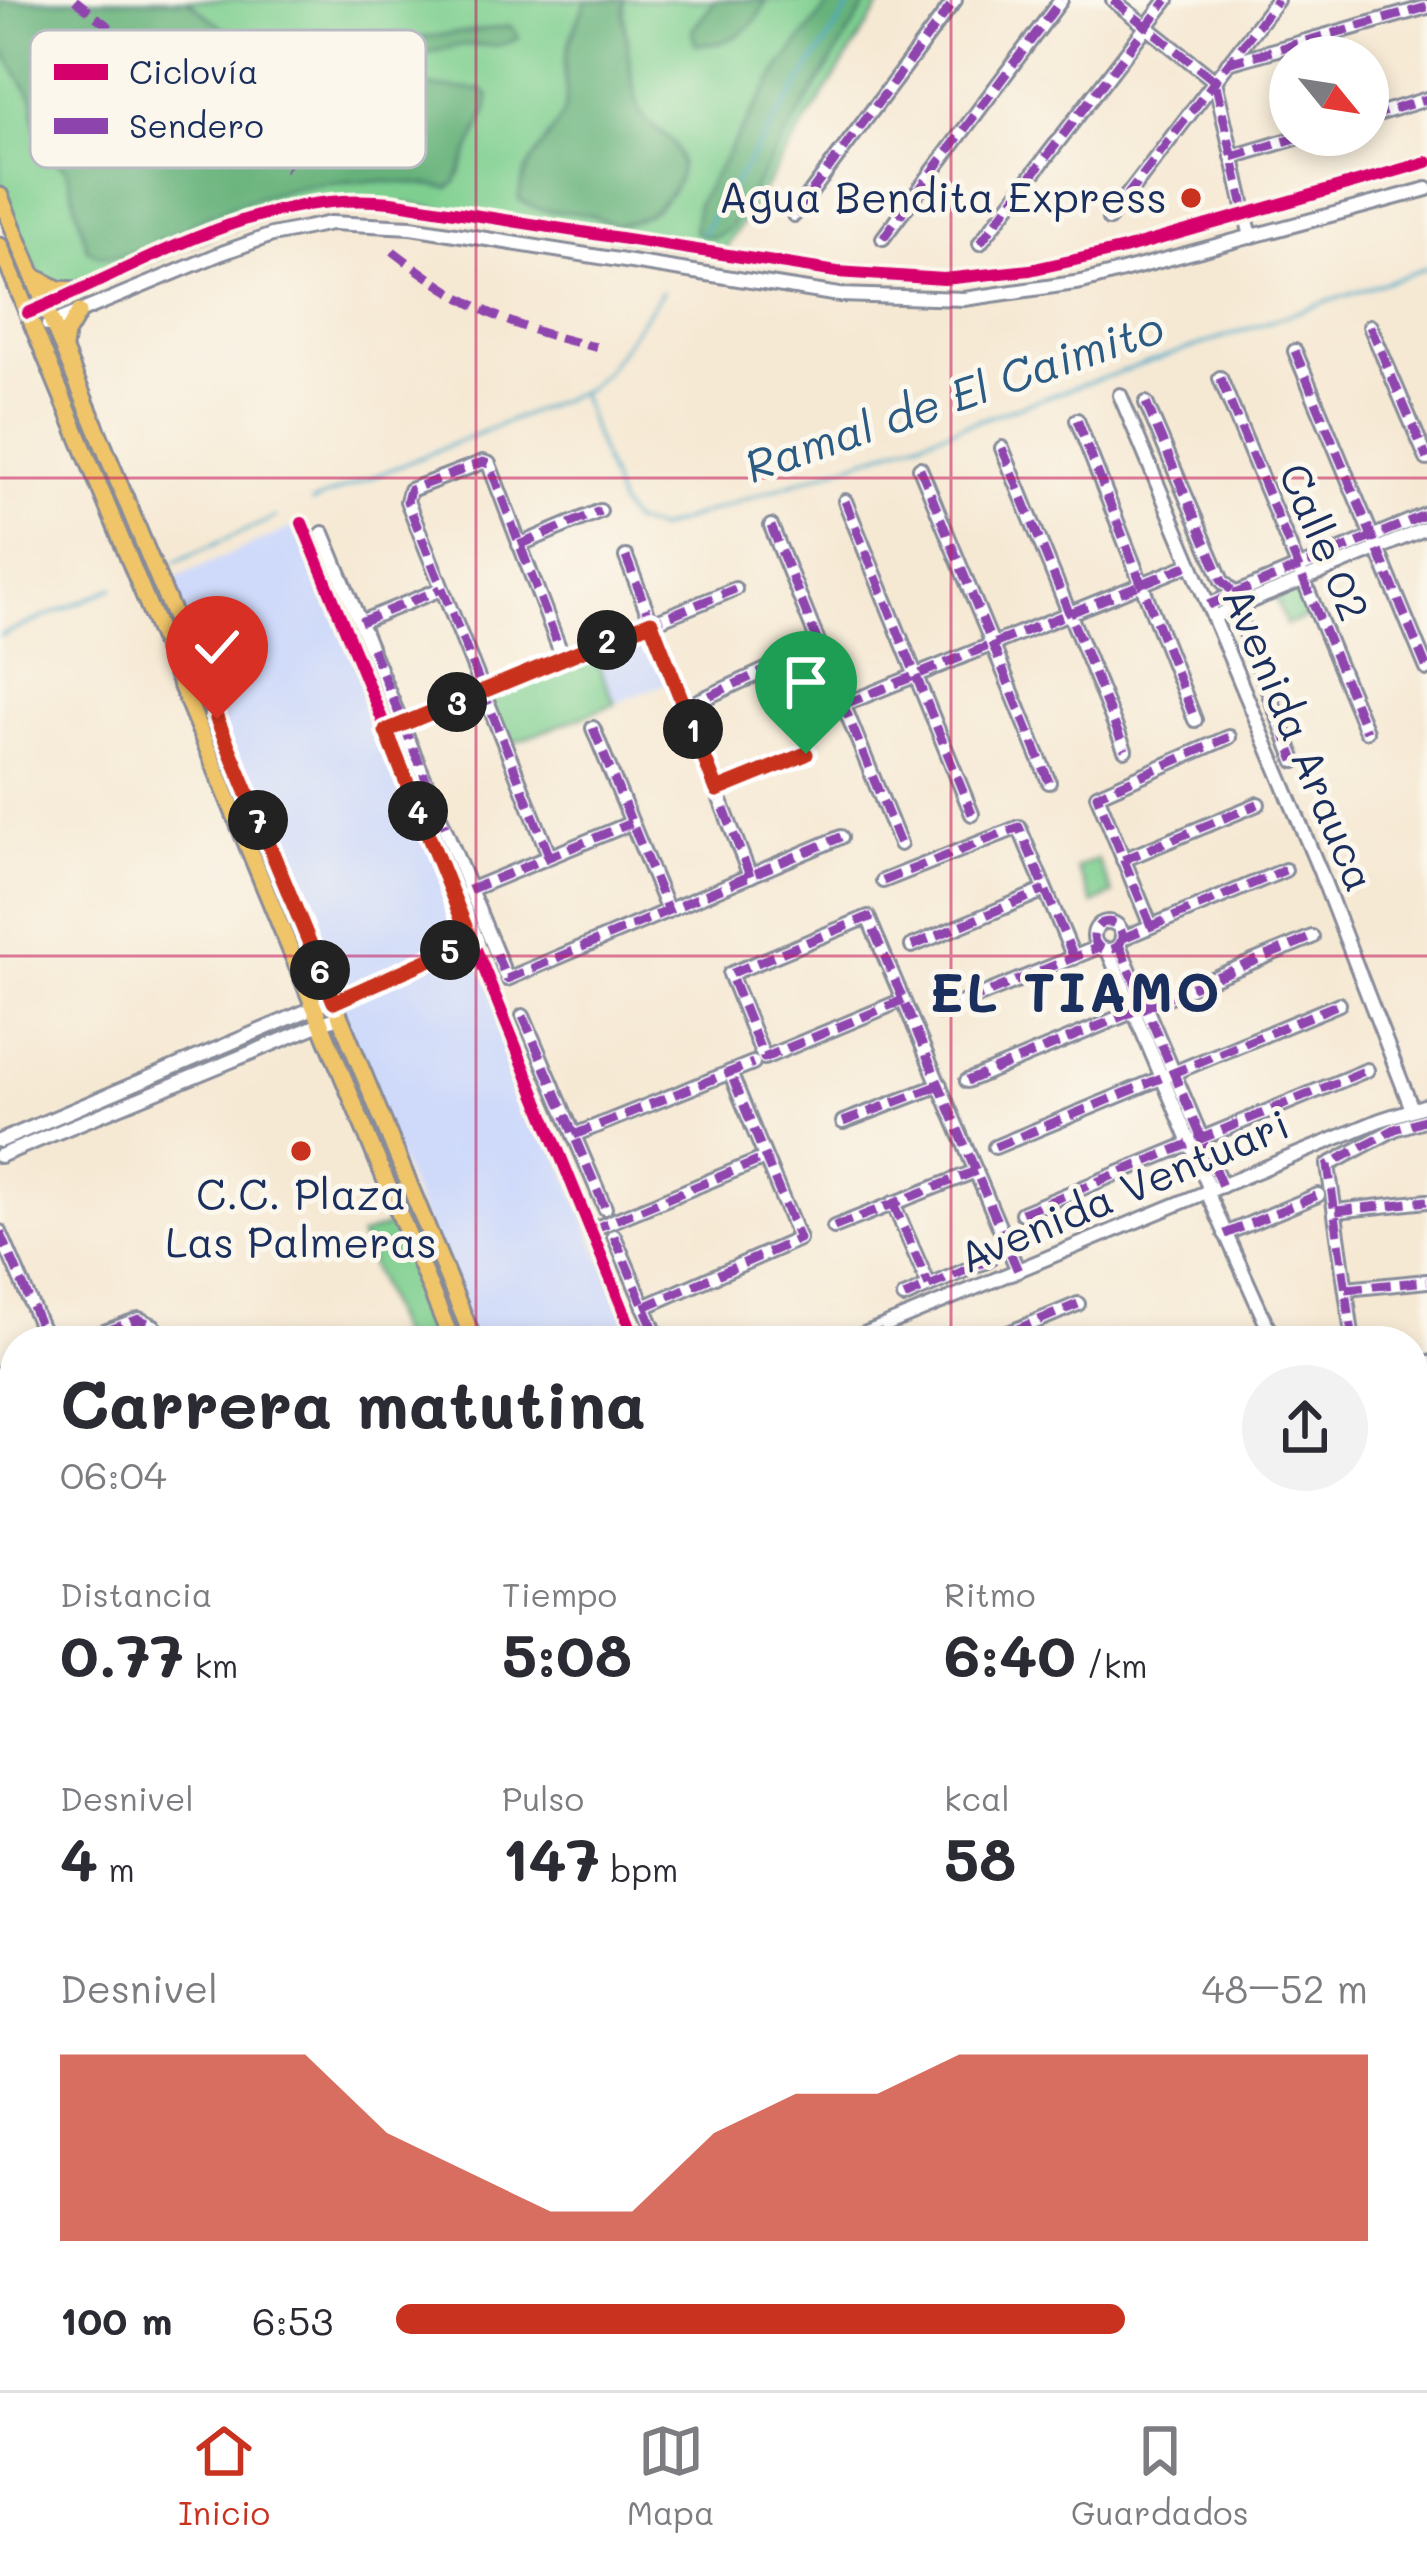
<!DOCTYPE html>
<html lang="es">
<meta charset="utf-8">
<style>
body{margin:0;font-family:Mali,sans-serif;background:#f2f2f3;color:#2b2b33;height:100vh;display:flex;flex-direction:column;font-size:45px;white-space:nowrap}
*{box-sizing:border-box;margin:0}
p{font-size:39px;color:#7c7c81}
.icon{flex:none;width:66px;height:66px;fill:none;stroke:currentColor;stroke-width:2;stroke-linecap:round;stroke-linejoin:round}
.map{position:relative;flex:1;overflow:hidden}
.panel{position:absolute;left:0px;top:1326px;width:1428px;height:1065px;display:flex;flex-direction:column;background:#fff;border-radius:48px 48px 0 0;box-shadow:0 6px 18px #0003}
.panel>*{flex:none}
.needle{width:78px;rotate:120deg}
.fabs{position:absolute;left:1269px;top:36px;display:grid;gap:24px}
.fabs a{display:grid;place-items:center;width:120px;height:120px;border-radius:50%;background:#fff;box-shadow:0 6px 18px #0003;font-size:60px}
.pin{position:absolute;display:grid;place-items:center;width:102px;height:102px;color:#fff;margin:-123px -51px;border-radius:50% 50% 50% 0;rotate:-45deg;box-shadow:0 0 12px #0007}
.pin .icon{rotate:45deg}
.km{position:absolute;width:60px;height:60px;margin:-30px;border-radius:50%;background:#222;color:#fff;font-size:33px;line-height:60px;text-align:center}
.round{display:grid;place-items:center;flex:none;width:126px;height:126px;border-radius:63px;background:#f2f2f3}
.overview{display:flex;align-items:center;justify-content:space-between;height:204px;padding:0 60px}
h1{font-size:66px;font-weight:800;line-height:90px}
.stats{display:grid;grid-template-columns:repeat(3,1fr);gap:18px;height:204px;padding:12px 60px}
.stats div{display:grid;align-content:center}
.stats b{font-size:60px;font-weight:800}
.stats small{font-size:33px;font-weight:400}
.stats p{font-size:33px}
.chart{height:336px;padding:24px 60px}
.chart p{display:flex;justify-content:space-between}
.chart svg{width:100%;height:216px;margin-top:12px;fill:#c8321e;opacity:.7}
ul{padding:0 60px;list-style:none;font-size:39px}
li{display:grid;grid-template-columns:192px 144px 1fr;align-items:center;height:90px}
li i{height:30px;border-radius:15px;background:#c8321e}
.tabs{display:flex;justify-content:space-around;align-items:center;height:168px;border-top:3px solid #e1e1e2;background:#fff;font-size:33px;color:#7c7c81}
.tabs a{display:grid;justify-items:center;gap:6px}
.tabs .selected{color:#c8321e}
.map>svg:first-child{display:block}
.built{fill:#cfdafa}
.green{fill:#7ecf8f;stroke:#4c7f76;stroke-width:3}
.forest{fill:#66b27a;stroke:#40706c;stroke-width:3}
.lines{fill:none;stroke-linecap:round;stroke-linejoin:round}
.stream{stroke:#49a9c8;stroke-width:3}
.minor-casing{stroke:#888c99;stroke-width:18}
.major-casing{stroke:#888c99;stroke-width:21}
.minor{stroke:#fff;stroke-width:12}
.major{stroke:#f0c469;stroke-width:15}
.quiet{stroke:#8e44ad;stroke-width:9;stroke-dasharray:18 9;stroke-linecap:butt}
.cycleway-casing{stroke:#fbf7ec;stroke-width:20}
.cycleway{stroke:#d6006c;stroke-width:12}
.route-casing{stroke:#fff;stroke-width:24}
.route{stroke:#c8321e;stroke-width:15}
.grid{fill:none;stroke:#c2185b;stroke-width:3;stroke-opacity:0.55}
.poi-dot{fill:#c8321e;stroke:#fbf7ec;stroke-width:4.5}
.labels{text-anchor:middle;stroke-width:10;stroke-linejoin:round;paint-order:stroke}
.poi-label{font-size:42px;fill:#1b2f5e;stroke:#fbf7ec;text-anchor:end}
.street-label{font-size:42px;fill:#1b2f5e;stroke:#fbf7ec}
.water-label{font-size:45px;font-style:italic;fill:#2b5a83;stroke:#fbf7ec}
.district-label{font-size:54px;font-weight:bold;letter-spacing:3px;fill:#1b2f5e;stroke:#fbf7ec}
.key{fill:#fbf7ec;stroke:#b8bbc1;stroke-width:3}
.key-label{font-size:33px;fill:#1b2f5e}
</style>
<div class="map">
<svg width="1427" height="2390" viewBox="0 0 1427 2390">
<rect width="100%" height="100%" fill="#fbf7ec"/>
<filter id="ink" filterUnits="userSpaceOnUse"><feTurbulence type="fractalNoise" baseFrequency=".00833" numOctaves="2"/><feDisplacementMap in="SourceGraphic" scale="24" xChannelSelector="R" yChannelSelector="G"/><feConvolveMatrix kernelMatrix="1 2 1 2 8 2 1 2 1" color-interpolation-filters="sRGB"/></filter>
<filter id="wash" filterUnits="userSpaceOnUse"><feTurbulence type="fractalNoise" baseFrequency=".004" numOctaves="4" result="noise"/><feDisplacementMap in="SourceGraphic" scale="48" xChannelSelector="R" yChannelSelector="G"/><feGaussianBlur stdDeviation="2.7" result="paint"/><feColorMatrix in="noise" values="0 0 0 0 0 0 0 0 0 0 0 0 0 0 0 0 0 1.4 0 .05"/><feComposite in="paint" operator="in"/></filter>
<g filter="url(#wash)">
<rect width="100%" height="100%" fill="#f6e9d4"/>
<!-- built -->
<g class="built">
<polygon points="302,523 635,1341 474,1341 161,584"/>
<polygon points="651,622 674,680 615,704 590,647"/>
</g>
<!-- green -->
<g class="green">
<polygon points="0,0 884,0 722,254 411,204 280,209 79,290 43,283 0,196"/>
<polygon points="1302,588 1313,615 1286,625 1276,598"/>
<polygon points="590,647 615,704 505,746 483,691"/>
<polygon points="1097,859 1113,894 1093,904 1077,868"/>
<polygon points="402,1220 452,1341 401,1341 360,1236"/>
<polygon points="15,1367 15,1517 0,1481 0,1373"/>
</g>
<!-- forest -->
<g class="forest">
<path d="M0,0H187L224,29L270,43L304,32L382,33L419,38L511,26L519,37C502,50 484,44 465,45C452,45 440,52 428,53C367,57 318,26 268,80V87L277,90L399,85L482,90L489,96L487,110L456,182L449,188C364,175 293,179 213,214C181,228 120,275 87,249L67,171L43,147L35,122L33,99L0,46Z"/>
<path d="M587,0H624C623,19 633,106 644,118C658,133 674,135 680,158C687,189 645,226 616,224C606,223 599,218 590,215C565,209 541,216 519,199C521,163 546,147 561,117C571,99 563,81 565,62C568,40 578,20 587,0Z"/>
<path d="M716,0H766C756,30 726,48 695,44L692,30Z"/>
<path d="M832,0H869L730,228C715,239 710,240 694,231L698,202L782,64Z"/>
</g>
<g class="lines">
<!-- stream -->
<g class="stream">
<polyline points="702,233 854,0"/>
<polyline points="580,393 620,506 632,522 658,529 1427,268"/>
<polyline points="312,502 587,389 605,372 662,292"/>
<polyline points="175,562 276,517"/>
<polyline points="0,636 113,588"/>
</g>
</g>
</g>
<g filter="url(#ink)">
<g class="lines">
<!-- minor casing -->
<g class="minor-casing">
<g id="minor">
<polyline points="1113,0 1215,81 1251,237"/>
<polyline points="1228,63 1427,7"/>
<polyline points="1368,117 1427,99"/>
<polyline points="1232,157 1306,135"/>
<polyline points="794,215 955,0"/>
<polyline points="1109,219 1277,0"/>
<polyline points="883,238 1061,0"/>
<polyline points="980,243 1167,0"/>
<path d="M28,313C144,265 261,188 391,202L837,272L944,279L1030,270L1124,249L1427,162"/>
<polyline points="48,325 222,253 272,235 331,223 411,227 839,295 964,299 1082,282 1427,189"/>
<polyline points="1370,326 1427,459"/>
<polyline points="1295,351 1427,669"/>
<polyline points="1220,378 1366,731"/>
<polyline points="1120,395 1319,869 1412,1109"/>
<path d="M1146,403L1222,581C1236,594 1241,603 1242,623L1295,761"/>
<polyline points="1077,420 1195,720"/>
<polyline points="1002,448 1125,750"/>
<polyline points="920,468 1049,782"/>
<polyline points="845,501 972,814"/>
<polyline points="302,523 636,1341"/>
<polyline points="771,526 900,844"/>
<polyline points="323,533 507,979 841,837"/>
<polyline points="519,545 600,511"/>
<polyline points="626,557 750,876"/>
<polyline points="1208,605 1427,514"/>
<polyline points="1213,617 1427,528"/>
<polyline points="360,622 441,589"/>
<polyline points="845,704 1191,564"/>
<polyline points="685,707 768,669"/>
<polyline points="593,728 668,911"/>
<polyline points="386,731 735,589"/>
<polyline points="717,791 806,754"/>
<polyline points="549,855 407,501 410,490 483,462 489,464 563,658"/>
<polyline points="1123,860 1258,804"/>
<polyline points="883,881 1019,827 1074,958"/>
<polyline points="469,890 631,823"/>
<circle cx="1108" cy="936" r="14"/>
<polyline points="1151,926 1097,795 1229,737"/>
<polyline points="1123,938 1285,870"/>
<polyline points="1119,945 1222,1186"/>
<polyline points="912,946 1045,890"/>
<polyline points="1108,951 1210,1190"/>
<polyline points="903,1000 764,1058 730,974 868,917 1018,1271"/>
<polyline points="940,1012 1099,947"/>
<polyline points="523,1016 605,1208"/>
<polyline points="967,1081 1312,937"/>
<polyline points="843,1122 940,1085"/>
<polyline points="574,1135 753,1063"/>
<polyline points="0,1141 471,941"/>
<polyline points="995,1147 1339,1004"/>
<polyline points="0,1156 340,1016"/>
<polyline points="1207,1192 1274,1341"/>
<polyline points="893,1203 929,1286"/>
<polyline points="1336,1211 1427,1201"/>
<polyline points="1022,1213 1367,1070"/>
<polyline points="834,1227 976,1171"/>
<polyline points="591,1230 765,1158"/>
<polyline points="0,1232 47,1341"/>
<polyline points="1225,1234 1318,1195"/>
<polyline points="614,1236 659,1341"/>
<polyline points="1346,1289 1427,1281"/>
<polyline points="904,1297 989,1260"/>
<polyline points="644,1307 799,1239 730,1072"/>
<polyline points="80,1341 139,1319 154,1326 161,1341"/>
<polyline points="847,1341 1380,1120 1427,1105"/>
<polyline points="989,1341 1078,1304"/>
<polyline points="1353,1341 1328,1165 1395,1129 1427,1119"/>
<polyline points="1413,1364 1427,1362"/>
<polyline points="0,1373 15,1367"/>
<polyline points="1413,1442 1427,1440"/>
<polyline points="0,1481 15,1517"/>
<polyline points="1413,1524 1427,1522"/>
<polyline points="0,1595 15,1589"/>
<polyline points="1413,1604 1427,1603"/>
<polyline points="1413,1685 1427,1683"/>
<polyline points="0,1734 15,1770"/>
<polyline points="0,1810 15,1803"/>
<polyline points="0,1827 15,1821"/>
<polyline points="1413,1911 1418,1904"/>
<polyline points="2,1923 15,1918"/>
<polyline points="0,2022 15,2015"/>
<polyline points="1413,2044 1427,2025"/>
<polyline points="1413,2049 1427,2059"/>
<polyline points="1413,2176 1427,2157"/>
<polyline points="0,2214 15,2208"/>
<polyline points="1413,2366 1427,2370"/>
<polyline points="751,2376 757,2390"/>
<polyline points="0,2378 5,2390"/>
<polyline points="389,2383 392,2390"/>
<polyline points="38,2390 72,2376"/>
<polyline points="255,2390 289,2376"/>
<polyline points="479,2390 512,2376"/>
<polyline points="707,2390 742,2376"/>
<polyline points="1214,2390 1269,2376"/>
</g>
</g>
<!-- major casing -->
<g class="major-casing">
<g id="major">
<polyline points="0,196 474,1341"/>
<polyline points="0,246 452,1341"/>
<polyline points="33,276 58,289 79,290"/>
<polyline points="64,347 66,334 79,312"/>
<polyline points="880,2376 886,2390"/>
<polyline points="902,2376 907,2390"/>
</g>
</g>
<!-- minor -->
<use href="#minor" class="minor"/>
<!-- major -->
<use href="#major" class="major"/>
<!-- quiet -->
<g class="quiet">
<polyline points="75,0 288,169"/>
<polyline points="1113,0 1215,81 1246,215"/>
<polyline points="1228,63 1427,7"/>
<polyline points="1368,117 1427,99"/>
<polyline points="1232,157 1306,135"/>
<polyline points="794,215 955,0"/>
<polyline points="1109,219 1277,0"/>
<polyline points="883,238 1061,0"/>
<polyline points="980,243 1167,0"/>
<path d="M393,251C464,306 508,327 596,347"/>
<polyline points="1370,326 1427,459"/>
<polyline points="1295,351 1427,669"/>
<polyline points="1220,378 1366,731"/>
<path d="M1146,403L1222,581C1236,594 1241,603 1242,623L1295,761"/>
<polyline points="1077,420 1195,720"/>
<polyline points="1002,448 1125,750"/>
<polyline points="920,468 1049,782"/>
<polyline points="845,501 972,814"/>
<polyline points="771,526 900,844"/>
<polyline points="519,545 600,511"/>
<polyline points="626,557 750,876"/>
<polyline points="1208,605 1427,514"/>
<polyline points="360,622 441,589"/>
<polyline points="372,648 445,826"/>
<polyline points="845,704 1191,564"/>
<polyline points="685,707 768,669"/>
<polyline points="396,727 735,589"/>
<polyline points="593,728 668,911"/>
<polyline points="717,791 806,754"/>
<polyline points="549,855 407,501 410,490 483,462 489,464 563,658"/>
<polyline points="1123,860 1258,804"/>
<polyline points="883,881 1019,827 1074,958"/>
<polyline points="469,890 631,823"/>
<circle cx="1108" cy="936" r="14"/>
<polyline points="1151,926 1097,795 1229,737"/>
<polyline points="1123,938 1285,870"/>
<polyline points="1119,945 1222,1186"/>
<polyline points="912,946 1045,890"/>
<polyline points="496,954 507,979 841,837"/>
<polyline points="903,1000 764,1058 730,974 868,917 1018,1271"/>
<polyline points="940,1012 1099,947"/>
<polyline points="523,1016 605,1208"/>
<polyline points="967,1081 1312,937"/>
<polyline points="843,1122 940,1085"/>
<polyline points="574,1135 753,1063"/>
<polyline points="995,1147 1339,1004"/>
<polyline points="893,1203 929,1286"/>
<polyline points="1336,1211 1427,1201"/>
<polyline points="1022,1213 1367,1070"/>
<polyline points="834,1227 976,1171"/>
<polyline points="591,1230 765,1158"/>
<polyline points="0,1232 47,1341"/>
<polyline points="1225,1234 1318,1195"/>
<polyline points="614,1236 659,1341"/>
<polyline points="1346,1289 1427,1281"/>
<polyline points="904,1297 989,1260"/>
<polyline points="644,1307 799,1239 730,1072"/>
<polyline points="877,1329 882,1341"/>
<polyline points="863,1335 865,1341"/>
<polyline points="80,1341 139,1319 154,1326 161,1341"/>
<polyline points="989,1341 1078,1304"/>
<polyline points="1353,1341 1328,1165 1395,1129 1427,1119"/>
<polyline points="1413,1364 1427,1362"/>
<polyline points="0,1373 15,1367"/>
<polyline points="1413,1442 1427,1440"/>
<polyline points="0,1481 15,1517"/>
<polyline points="1413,1524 1427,1522"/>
<polyline points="0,1595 15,1589"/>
<polyline points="1413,1604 1427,1603"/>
<polyline points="1413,1685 1427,1683"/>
<polyline points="0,1734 15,1770"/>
<polyline points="0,1810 15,1803"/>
<polyline points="1413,1911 1418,1904"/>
<polyline points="2,1923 15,1918"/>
<polyline points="0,2022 15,2015"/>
<polyline points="1413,2044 1427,2025"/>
<polyline points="1413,2176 1427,2157"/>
<polyline points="0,2214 15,2208"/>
<polyline points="0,2378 5,2390"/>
<polyline points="38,2390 72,2376"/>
<polyline points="255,2390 289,2376"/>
<polyline points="479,2390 512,2376"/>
</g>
<!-- cycleway casing -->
<g class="cycleway-casing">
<g id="cycleway">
<path d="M28,313C144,265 261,188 391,202L837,272L944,279L1030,270L1124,249L1427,162"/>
<polyline points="302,523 636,1341"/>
</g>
</g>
<!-- cycleway -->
<use href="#cycleway" class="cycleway"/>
</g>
</g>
<g class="lines" filter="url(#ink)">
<!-- route casing -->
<g class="route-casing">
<polyline id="route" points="217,719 334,1002 471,941 386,731 651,622 717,790 806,754"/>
</g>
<!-- route -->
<use href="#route" class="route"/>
</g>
<!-- grid -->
<path class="grid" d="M476,0V1341M951,0V1341M0,478H1427M0,956H1427M0,1434H15M1413,1434H1427M0,1912H15M1413,1912H1427M476,2376V2390M951,2376V2390"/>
<!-- markers -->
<g class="poi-dot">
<circle cx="1191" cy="198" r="12"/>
<circle cx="301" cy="1151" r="12"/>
</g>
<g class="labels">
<!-- poi labels -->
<g class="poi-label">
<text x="1167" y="213">Agua Bendita Express</text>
<text x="301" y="1210" text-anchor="middle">C.C. Plaza<tspan x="301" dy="48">Las Palmeras</tspan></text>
</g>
<!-- street labels -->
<g class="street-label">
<text transform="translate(1324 542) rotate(67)" y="15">Calle 02</text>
<text transform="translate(1299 739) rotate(67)" y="15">Avenida Arauca</text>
<text transform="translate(1124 1191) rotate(-23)" y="15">Avenida Ventuari</text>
</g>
<!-- water labels -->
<g class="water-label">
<text transform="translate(954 397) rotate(-19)" y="16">Ramal de El Caimito</text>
</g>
<!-- district labels -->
<g class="district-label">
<text x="1076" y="1012">EL TIAMO</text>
</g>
</g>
<!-- legend -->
<rect x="30" y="30" width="396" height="138" rx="18" class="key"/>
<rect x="54" y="64" width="54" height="16" fill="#d6006c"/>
<rect x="54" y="118" width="54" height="16" fill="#8e44ad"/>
<g class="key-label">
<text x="129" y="84">Ciclovía</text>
<text x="129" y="138">Sendero</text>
</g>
</svg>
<div class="fabs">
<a><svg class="needle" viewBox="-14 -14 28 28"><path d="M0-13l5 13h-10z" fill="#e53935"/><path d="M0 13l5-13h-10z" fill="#7c7c81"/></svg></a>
</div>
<div class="pin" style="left:806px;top:754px;background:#1e9e55"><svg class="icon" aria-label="arrive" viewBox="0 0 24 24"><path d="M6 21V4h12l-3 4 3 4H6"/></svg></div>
<div class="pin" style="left:217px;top:719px;background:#d93025"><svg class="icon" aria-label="check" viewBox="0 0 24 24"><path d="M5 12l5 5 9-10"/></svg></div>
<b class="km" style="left:693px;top:729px">1</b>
<b class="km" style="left:607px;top:640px">2</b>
<b class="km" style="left:457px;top:702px">3</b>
<b class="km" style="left:418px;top:811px">4</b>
<b class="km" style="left:450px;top:950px">5</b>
<b class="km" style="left:320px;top:970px">6</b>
<b class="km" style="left:258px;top:820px">7</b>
<section class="panel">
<div class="overview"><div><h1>Carrera matutina</h1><p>06:04</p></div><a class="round"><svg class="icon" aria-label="share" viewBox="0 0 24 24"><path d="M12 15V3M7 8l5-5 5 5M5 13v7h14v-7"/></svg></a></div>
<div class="stats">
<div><p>Distancia</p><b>0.77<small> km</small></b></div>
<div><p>Tiempo</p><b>5:08</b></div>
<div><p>Ritmo</p><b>6:40<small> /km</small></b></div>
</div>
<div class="stats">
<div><p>Desnivel</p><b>4<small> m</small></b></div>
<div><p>Pulso</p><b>147<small> bpm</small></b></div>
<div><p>kcal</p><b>58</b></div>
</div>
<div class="chart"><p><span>Desnivel</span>48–52 m</p>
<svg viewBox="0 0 160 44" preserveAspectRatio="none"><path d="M0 44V6L10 6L20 6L30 6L40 22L50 30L60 38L70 38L80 22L90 14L100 14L110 6L120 6L130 6L140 6L150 6L160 6V44z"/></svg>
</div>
<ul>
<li><b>100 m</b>6:53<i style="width:75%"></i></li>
</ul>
</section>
</div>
<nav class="tabs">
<a class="selected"><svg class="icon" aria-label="home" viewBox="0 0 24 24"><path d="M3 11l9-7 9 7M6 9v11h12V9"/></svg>Inicio</a>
<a><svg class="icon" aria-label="map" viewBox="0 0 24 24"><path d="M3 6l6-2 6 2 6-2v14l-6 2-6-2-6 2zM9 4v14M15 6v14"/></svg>Mapa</a>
<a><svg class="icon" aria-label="saved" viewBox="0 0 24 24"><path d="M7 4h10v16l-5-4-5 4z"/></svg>Guardados</a>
</nav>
